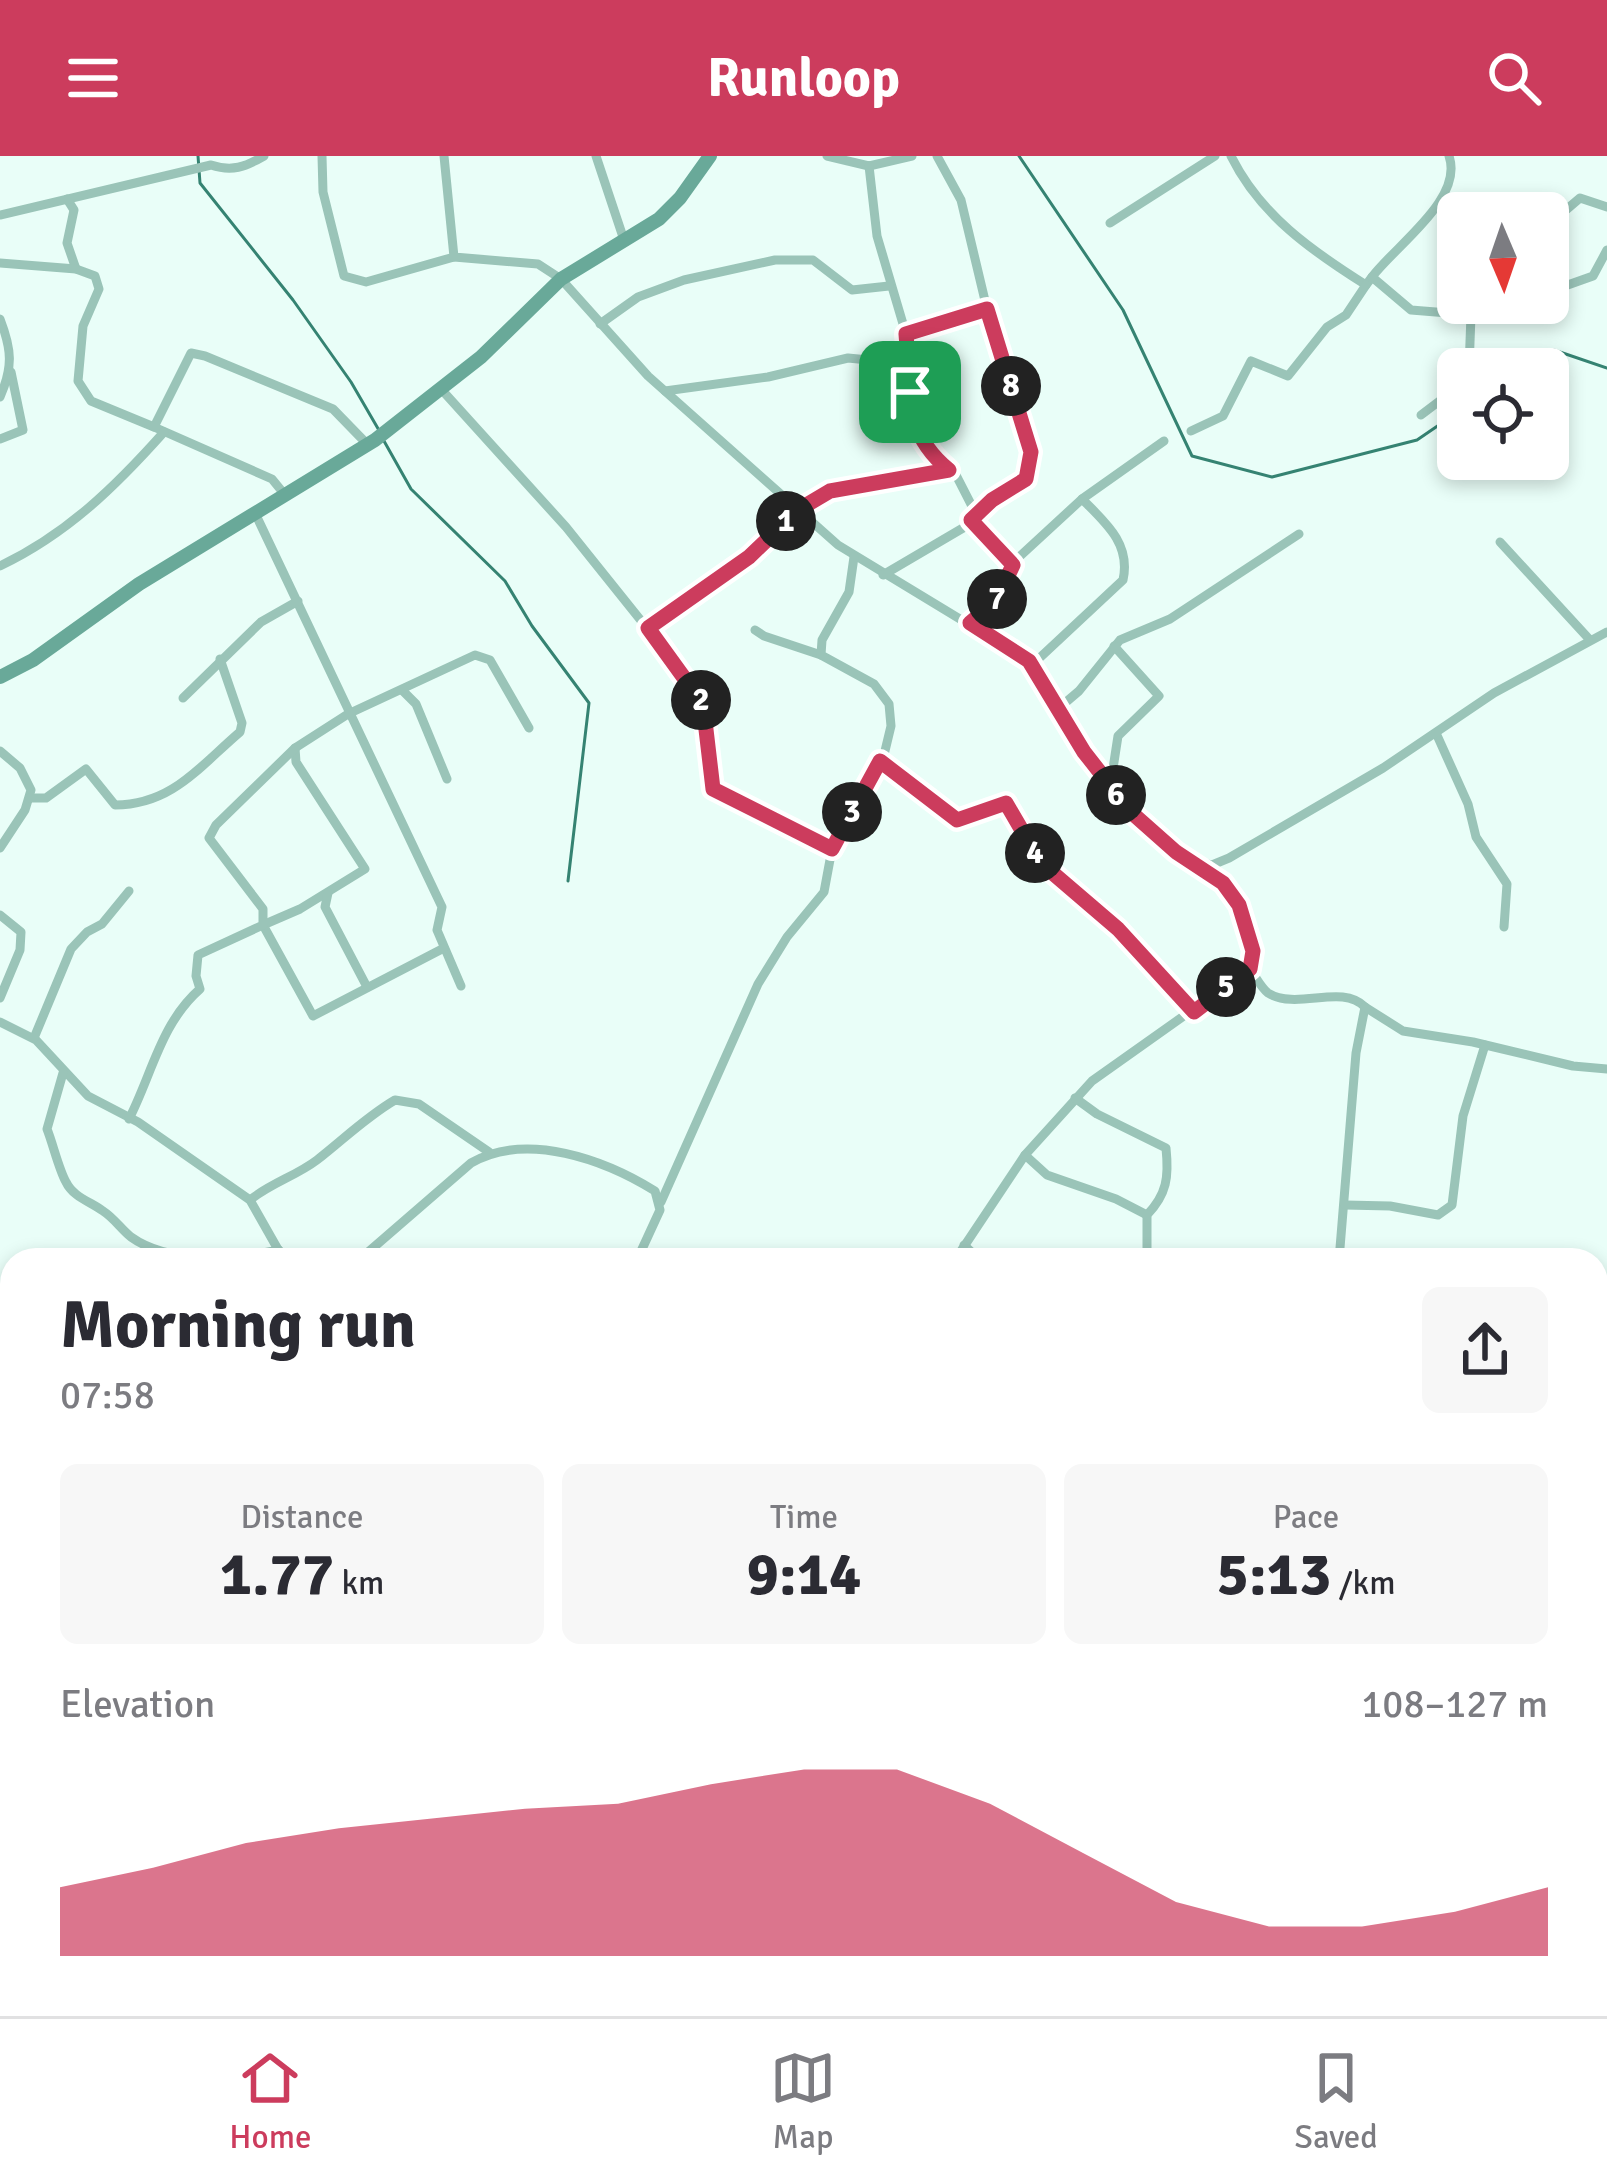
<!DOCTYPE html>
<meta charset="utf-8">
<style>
body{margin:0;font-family:Signika,sans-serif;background:#f7f7f7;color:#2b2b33;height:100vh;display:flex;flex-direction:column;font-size:45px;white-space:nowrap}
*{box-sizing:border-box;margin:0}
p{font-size:39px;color:#7c7c81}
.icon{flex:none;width:66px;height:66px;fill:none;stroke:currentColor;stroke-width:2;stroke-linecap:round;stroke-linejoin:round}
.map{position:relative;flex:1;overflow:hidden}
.panel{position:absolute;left:0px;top:1092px;width:1608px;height:768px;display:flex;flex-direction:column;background:#fff;border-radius:36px 36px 0 0;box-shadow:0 6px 18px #0003}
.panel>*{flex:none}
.needle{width:78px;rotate:178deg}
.controls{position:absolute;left:1437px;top:36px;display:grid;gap:24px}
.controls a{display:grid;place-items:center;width:132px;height:132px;border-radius:18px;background:#fff;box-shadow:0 6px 18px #0003;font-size:60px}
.pin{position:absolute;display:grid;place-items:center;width:102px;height:102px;color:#fff;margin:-51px;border-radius:24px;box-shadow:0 6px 18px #0006}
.km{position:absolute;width:60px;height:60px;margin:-30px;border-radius:50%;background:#222;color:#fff;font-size:33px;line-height:60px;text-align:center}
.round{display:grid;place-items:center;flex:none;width:126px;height:126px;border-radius:18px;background:#f7f7f7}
.overview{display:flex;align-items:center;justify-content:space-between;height:204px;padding:0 60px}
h1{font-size:66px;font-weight:800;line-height:90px}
.stats{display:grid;grid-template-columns:repeat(3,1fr);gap:18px;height:204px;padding:12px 60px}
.stats div{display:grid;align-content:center;border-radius:18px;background:#f7f7f7;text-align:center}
.stats b{font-size:60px;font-weight:800}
.stats small{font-size:33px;font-weight:400}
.stats p{font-size:33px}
.chart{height:336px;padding:24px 60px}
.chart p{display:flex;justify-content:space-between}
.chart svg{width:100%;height:216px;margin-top:12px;fill:#cc3c5d;opacity:.7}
header{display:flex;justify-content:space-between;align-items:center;height:156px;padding:0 60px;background:#cc3c5d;color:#fff;font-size:54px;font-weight:800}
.menu{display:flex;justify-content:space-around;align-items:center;height:168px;border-top:3px solid #e1e1e2;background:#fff;font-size:33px;color:#7c7c81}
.menu a{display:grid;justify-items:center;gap:6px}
.menu .selected{color:#cc3c5d}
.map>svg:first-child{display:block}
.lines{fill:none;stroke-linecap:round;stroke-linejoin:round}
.stream{stroke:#358372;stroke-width:3}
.street{stroke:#9ac4b8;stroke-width:9}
.secondary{stroke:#69a999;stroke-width:14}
.route-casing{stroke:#fff;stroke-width:24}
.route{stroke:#cc3c5d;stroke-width:15}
</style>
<header><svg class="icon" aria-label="menu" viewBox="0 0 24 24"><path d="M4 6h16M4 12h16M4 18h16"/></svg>Runloop<svg class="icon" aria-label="search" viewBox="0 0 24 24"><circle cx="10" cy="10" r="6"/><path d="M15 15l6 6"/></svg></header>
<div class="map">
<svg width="1607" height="1860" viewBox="0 0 1607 1860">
<rect width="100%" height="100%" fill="#e9fef8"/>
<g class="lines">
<!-- stream -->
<g class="stream">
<polyline points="198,0 200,27 293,144 351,226 380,276"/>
<polyline points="1019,0 1123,154 1192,300 1272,321 1417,284 1458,256"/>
<polyline points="1520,213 1554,194 1607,212"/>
<polyline points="384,285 411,333 505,425 532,470 589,547 568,725"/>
<polyline points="1596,1612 1607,1610"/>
<polyline points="0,1619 12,1622"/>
</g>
<!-- street -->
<g class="street">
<polyline points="322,0 323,36 344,120 366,126 454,101"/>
<polyline points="444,0 454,101 538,108 561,123 648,220 838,389 1029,505 1084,596 1132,657 1150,676 1224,727 1239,749 1253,795 1250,813 1092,925 1025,999 955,1104"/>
<polyline points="596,0 624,84"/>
<polyline points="827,0 869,10 912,0"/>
<path d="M1231,0C1260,59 1312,95 1366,129L1372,121L1411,154L1485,160L1498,147"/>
<polyline points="869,10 877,80 906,178 911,265 938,304 956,319 976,358"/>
<polyline points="67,43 74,54 67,87 76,113"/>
<path d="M0,59L211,9C232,16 245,11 264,0"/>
<polyline points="1548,59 1560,59 1580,42 1607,51"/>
<polyline points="1110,67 1215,0"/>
<polyline points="0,107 76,113 95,120 99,133 83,170 78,225 91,245 154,271"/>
<path d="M1372,121C1396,89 1464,43 1449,0"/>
<polyline points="1548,136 1593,120 1607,94"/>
<path d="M0,163C12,194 13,211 0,241"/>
<polyline points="600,168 638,141 684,124 775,104 813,104 852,134 889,130"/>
<polyline points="906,178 987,153"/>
<polyline points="1469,213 1471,159"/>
<polyline points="441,233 566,371 683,517 703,548 713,633 832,693"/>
<polyline points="665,235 768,221 848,202 909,208"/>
<polyline points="1421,259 1458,231"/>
<polyline points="1191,275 1223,260 1251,205 1288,220 1327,171 1346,159 1366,129"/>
<polyline points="0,283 23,274 11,216"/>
<polyline points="285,339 272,323 154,271 191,197 205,200 333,253 368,289"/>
<polyline points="255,357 442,751 437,774 461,830"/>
<polyline points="971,364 1013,409"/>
<polyline points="1500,386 1590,484"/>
<path d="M0,410C67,378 115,331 164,276"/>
<polyline points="883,419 963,372 992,344 1021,328 1027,318 1031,296 987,153 961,44 937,0"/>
<polyline points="971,467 996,445 1018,402 1082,343 1164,285"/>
<polyline points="648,472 749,401 813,344 831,335 949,314"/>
<polyline points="755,474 764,480 821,499"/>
<path d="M1032,509L1123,424C1131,388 1106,367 1082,343"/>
<polyline points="403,535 416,548 447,623"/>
<polyline points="183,542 261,466 298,445"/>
<polyline points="1059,552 1079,535 1120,484 1170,463 1299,378"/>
<polyline points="1436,577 1468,648 1476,681 1507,728 1504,771"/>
<polyline points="295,592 296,606 365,713 300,753 263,769 313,860 444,792"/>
<polyline points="0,595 20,612 31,634 25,654 0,692"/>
<polyline points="880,605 957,664 1006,647 1041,707 1118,773 1194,856"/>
<polyline points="1110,632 1118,580 1159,540 1114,490"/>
<path d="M30,642H46L86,613L115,649C172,649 200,610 240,576L242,567L220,503"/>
<polyline points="1197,706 1212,709 1229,702 1383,612 1494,537 1607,476"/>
<polyline points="328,737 325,751 367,831"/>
<polyline points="0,759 21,776 20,794 0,842"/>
<path d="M1250,813C1255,820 1262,833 1268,837C1298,855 1341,827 1365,851L1356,897L1339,1104"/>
<polyline points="1365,851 1403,875 1473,886 1573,910 1607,913"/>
<polyline points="0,866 36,884 88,940 138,966 250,1044 284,1104"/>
<polyline points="34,882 71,793 87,776 102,768 129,735"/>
<path d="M63,917L47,973C53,988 59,1014 66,1026C73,1041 91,1046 103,1055C114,1062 121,1073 131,1081C170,1109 235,1103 279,1094"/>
<path d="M1075,942L1097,958L1166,992C1169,1021 1167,1038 1147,1059V1104"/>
<path d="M129,963C152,918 161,867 200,833L196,820L198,799L263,769V753L209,682L216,669L295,592L348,558L475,499L490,504L529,572"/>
<polyline points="1025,999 1047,1019 1116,1043 1147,1059"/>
<path d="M250,1044C271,1027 296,1020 317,1004C344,983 366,961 395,944L419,948L489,996"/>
<polyline points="661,1046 758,828 787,781 824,736 832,693 884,599 891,570 889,548 874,528 821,499 822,484 849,436 854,401"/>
<polyline points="1345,1049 1390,1050 1438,1059 1452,1049 1463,960 1485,889"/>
<polyline points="964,1089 980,1104"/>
<path d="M359,1104L471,1007C527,975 605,1004 655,1035L660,1054L637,1104"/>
<polyline points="1596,1166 1607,1170"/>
<polyline points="0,1192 1,1164"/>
<polyline points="0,1254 12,1261"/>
<polyline points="1596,1267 1607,1252"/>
<polyline points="1596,1268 1607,1278"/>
<polyline points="1596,1382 1607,1414"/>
<polyline points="0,1407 12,1410"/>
<polyline points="276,1848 276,1860"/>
<polyline points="1251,1848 1251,1860"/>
<polyline points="1499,1848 1507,1860"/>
<polyline points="904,1852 909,1848"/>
<polyline points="208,1860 212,1848"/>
<polyline points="362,1860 363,1848"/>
<polyline points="661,1860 661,1848"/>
<polyline points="956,1860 960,1848"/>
<polyline points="1130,1860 1132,1848"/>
<polyline points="1316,1860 1320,1848"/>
</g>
<!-- secondary -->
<polyline class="secondary" points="0,521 33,504 139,428 375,284 481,201 561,123 659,63 680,42 710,0"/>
</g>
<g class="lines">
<!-- route casing -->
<g class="route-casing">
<path id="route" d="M987,153L1031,296L1026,323L992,344L971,364L1013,409L996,445L970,467L1029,505L1084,596L1132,657L1176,696L1223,727L1239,749L1253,795L1250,813L1194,856L1118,773L1041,707L1006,647L957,664L880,605L832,693L713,633L703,548L648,472L749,401L798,354L830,335L949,314C901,275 911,233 906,178Z"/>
</g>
<!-- route -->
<use href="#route" class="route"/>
</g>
</svg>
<div class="controls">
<a><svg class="needle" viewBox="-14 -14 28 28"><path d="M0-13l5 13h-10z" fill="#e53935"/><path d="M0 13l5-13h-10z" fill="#7c7c81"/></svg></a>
<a><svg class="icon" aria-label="locate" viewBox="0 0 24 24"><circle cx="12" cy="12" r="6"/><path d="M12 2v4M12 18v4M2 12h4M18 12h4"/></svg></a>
</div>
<div class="pin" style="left:910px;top:236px;background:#1e9e55"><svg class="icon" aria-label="arrive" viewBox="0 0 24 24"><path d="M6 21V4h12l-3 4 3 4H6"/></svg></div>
<b class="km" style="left:786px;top:365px">1</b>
<b class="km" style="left:701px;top:544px">2</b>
<b class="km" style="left:852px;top:656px">3</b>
<b class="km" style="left:1035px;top:697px">4</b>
<b class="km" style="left:1226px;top:831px">5</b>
<b class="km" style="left:1116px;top:639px">6</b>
<b class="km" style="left:997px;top:443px">7</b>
<b class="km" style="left:1011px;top:230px">8</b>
<section class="panel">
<div class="overview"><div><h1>Morning run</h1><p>07:58</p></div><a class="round"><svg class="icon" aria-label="share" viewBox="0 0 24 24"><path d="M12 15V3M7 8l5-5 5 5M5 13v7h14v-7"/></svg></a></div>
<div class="stats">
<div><p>Distance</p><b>1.77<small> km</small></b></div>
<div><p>Time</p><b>9:14</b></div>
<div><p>Pace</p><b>5:13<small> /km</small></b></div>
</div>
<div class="chart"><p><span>Elevation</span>108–127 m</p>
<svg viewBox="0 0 160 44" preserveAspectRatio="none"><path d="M0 44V30L10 26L20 21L30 18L40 16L50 14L60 13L70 9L80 6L90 6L100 13L110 23L120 33L130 38L140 38L150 35L160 30V44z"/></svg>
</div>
</section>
</div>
<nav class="menu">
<a class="selected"><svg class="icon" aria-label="home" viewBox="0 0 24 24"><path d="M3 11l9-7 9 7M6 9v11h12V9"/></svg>Home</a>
<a><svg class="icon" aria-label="map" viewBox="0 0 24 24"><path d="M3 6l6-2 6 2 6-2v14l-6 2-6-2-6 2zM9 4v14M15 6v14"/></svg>Map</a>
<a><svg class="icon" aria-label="saved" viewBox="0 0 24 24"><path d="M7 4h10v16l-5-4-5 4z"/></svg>Saved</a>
</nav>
